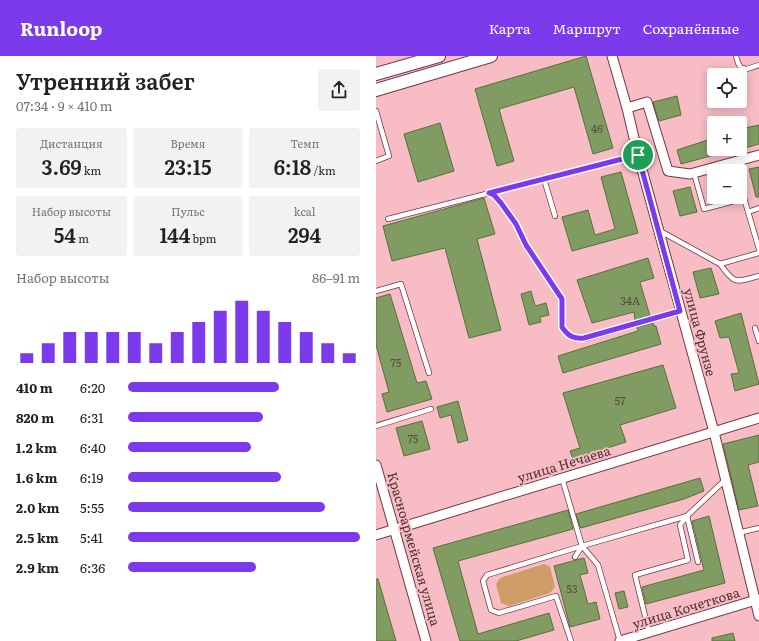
<!DOCTYPE html>
<html lang="ru">
<meta charset="utf-8">
<style>
body{margin:0;font-family:Literata,serif;background:#f2f2f2;color:#222;height:100vh;display:flex;flex-direction:column;font-size:15px;white-space:nowrap}
*{box-sizing:border-box;margin:0}
p{font-size:13px;color:#767676}
.icon{flex:none;width:22px;height:22px;fill:none;stroke:currentColor;stroke-width:2;stroke-linecap:round;stroke-linejoin:round}
.map{position:relative;flex:1;overflow:hidden}
.panel{display:flex;flex-direction:column;background:#fff;width:376px}
.panel>*{flex:none}
.tools{position:absolute;left:331px;top:12px;display:grid;gap:8px}
.tools a{display:grid;place-items:center;width:40px;height:40px;border-radius:4px;background:#fff;box-shadow:0 2px 10px #0003;font-size:20px}
.pin{position:absolute;display:grid;place-items:center;width:34px;height:34px;color:#fff;margin:-17px;border:2px solid #fff;border-radius:50%;box-shadow:0 1px 4px #0007}
.round{display:grid;place-items:center;flex:none;width:42px;height:42px;border-radius:4px;background:#f2f2f2}
.head{display:flex;align-items:center;justify-content:space-between;height:68px;padding:0 16px}
h1{font-size:22px;font-weight:600;line-height:30px}
.stats{display:grid;grid-template-columns:repeat(3,1fr);gap:6px;height:68px;padding:4px 16px}
.stats div{display:grid;align-content:center;border-radius:4px;background:#f2f2f2;text-align:center}
.stats b{font-size:20px;font-weight:600}
.stats small{font-size:11px;font-weight:400}
.stats p{font-size:11px}
.chart{height:112px;padding:8px 16px}
.chart p{display:flex;justify-content:space-between}
.chart svg{width:100%;height:72px;margin-top:4px;stroke:#7c3aed;stroke-width:6}
ul{padding:0 16px;list-style:none;font-size:13px}
li{display:grid;grid-template-columns:64px 48px 1fr;align-items:center;height:30px}
li i{height:10px;border-radius:5px;background:#7c3aed}
header{display:flex;align-items:center;gap:24px;box-sizing:border-box;height:56px;padding:0 20px;background:#7c3aed;color:#fff}
header strong{font-size:19px}
nav{display:flex;gap:22px;margin-inline-start:auto;font-size:14px}
main{display:flex;flex:1;min-height:0}
.map>svg:first-child{display:block}
.green{fill:#ce9d65}
.building{fill:#819c63;stroke:#577039}
.lines{fill:none;stroke-linecap:round;stroke-linejoin:round}
.service-casing{stroke:#733742;stroke-width:6}
.minor-casing{stroke:#733742;stroke-width:11}
.secondary-casing{stroke:#733742;stroke-width:14}
.service{stroke:#fff;stroke-width:4.5}
.minor{stroke:#fff;stroke-width:9}
.secondary{stroke:#fff;stroke-width:12}
.route-casing{stroke:#fff;stroke-width:8}
.route{stroke:#7c3aed;stroke-width:5}
.labels{text-anchor:middle;stroke-width:4;stroke-linejoin:round;paint-order:stroke}
.number-label{font-size:11px;fill:#5b4c41}
.street-label{font-size:13px;fill:#4e3136;stroke:#f7bcc4}
</style>
<header>
<strong>Runloop</strong>
<nav><a>Карта</a><a>Маршрут</a><a>Сохранённые</a></nav>
</header>
<main>
<section class="panel">
<div class="head"><div><h1>Утренний забег</h1><p>07:34 · 9 × 410 m</p></div><a class="round"><svg class="icon" aria-label="share" viewBox="0 0 24 24"><path d="M12 15V3M7 8l5-5 5 5M5 13v7h14v-7"/></svg></a></div>
<div class="stats">
<div><p>Дистанция</p><b>3.69<small> km</small></b></div>
<div><p>Время</p><b>23:15</b></div>
<div><p>Темп</p><b>6:18<small> /km</small></b></div>
</div>
<div class="stats">
<div><p>Набор высоты</p><b>54<small> m</small></b></div>
<div><p>Пульс</p><b>144<small> bpm</small></b></div>
<div><p>kcal</p><b>294</b></div>
</div>
<div class="chart"><p><span>Набор высоты</span>86–91 m</p>
<svg viewBox="0 0 160 44" preserveAspectRatio="none"><path d="M5 44V38M15 44V32M25 44V25M35 44V25M45 44V25M55 44V25M65 44V32M75 44V25M85 44V19M95 44V12M105 44V6M115 44V12M125 44V19M135 44V25M145 44V32M155 44V38"/></svg>
</div>
<ul>
<li><b>410 m</b>6:20<i style="width:65%"></i></li>
<li><b>820 m</b>6:31<i style="width:58%"></i></li>
<li><b>1.2 km</b>6:40<i style="width:53%"></i></li>
<li><b>1.6 km</b>6:19<i style="width:66%"></i></li>
<li><b>2.0 km</b>5:55<i style="width:85%"></i></li>
<li><b>2.5 km</b>5:41<i style="width:100%"></i></li>
<li><b>2.9 km</b>6:36<i style="width:55%"></i></li>
</ul>
</section>
<div class="map">
<svg width="383" height="585" viewBox="0 0 383 585">
<rect width="100%" height="100%" fill="#f7bcc4"/>
<!-- green -->
<polygon class="green" points="168,508 174,511 179,531 174,537 133,550 125,547 120,528 124,522"/>
<!-- building -->
<g class="building">
<polygon points="210,0 237,92 217,98 198,31 123,53 138,105 121,110 99,33"/>
<polygon points="301,40 305,59 283,65 277,46"/>
<polygon points="64,67 78,115 42,126 28,78"/>
<polygon points="383,69 383,88 369,92 364,73"/>
<polygon points="338,82 338,99 305,108 301,94"/>
<polygon points="383,111 383,141 380,141 373,113"/>
<polygon points="245,116 262,177 196,195 186,161 212,154 219,179 239,173 225,121"/>
<polygon points="314,131 321,156 304,160 297,135"/>
<polygon points="108,142 119,178 101,183 125,274 93,282 69,192 16,205 7,170"/>
<polygon points="272,202 278,222 264,226 274,260 259,264 258,256 216,267 201,224"/>
<polygon points="335,212 343,238 324,242 317,216"/>
<polygon points="155,235 159,250 170,247 173,259 164,261 165,266 153,269 145,238"/>
<polygon points="14,238 41,327 50,325 56,343 11,356 6,338 13,336 0,289 0,242"/>
<polygon points="365,257 383,328 359,335 355,318 363,317 353,281 344,282 339,265"/>
<polygon points="277,267 278,270 280,270 285,288 187,317 182,300 262,275 261,271"/>
<polygon points="287,309 300,352 244,369 250,386 197,403 194,395 204,392 187,337"/>
<polygon points="82,345 92,384 82,387 75,359 64,362 61,351"/>
<polygon points="46,365 54,393 28,400 20,372"/>
<polygon points="383,379 383,406 372,409 382,450 363,454 347,388"/>
<polygon points="324,422 328,435 308,443 205,472 204,471 200,458"/>
<polygon points="192,454 197,473 82,505 102,578 173,557 178,574 140,585 84,585 57,492"/>
<polygon points="333,460 349,527 270,548 266,531 328,514 316,465"/>
<polygon points="208,502 212,517 204,519 212,548 220,546 224,563 194,571 178,510"/>
<polygon points="0,523 2,523 20,585 0,585"/>
<polygon points="248,535 252,551 243,553 239,537"/>
<polygon points="357,577 359,585 336,585 336,582"/>
</g>
<g class="lines">
<!-- service casing -->
<g class="service-casing">
<g id="service">
<polyline points="360,0 362,7 365,12 371,13 383,9"/>
<polyline points="0,55 13,100 0,105"/>
<polyline points="359,105 361,115"/>
<polyline points="318,117 328,153 347,148"/>
<polyline points="168,123 179,160"/>
<path d="M113,137L118,139L125,147L140,168L149,189L186,243V271C192,280 197,283 208,283L304,255"/>
<polyline points="345,141 347,148 368,142 364,126"/>
<polyline points="368,142 383,193"/>
<polyline points="372,156 383,152"/>
<polyline points="12,163 262,99"/>
<polyline points="284,175 344,208 383,197"/>
<path d="M344,208C359,229 359,226 383,220"/>
<polyline points="0,235 25,228 53,317"/>
<polyline points="379,272 383,285"/>
<polyline points="0,370 55,353"/>
<polyline points="186,422 206,490 222,509 244,585"/>
<polyline points="362,477 383,472"/>
<polyline points="199,501 206,490"/>
<polyline points="273,576 259,519 312,504 304,469 311,460 349,424"/>
<polyline points="195,585 180,540 123,557 115,554 107,525 111,519 206,490 311,460 322,506"/>
</g>
</g>
<!-- minor casing -->
<g class="minor-casing">
<g id="minor">
<polyline points="236,0 251,52 262,99 338,376 383,560"/>
<polyline points="251,52 271,46 292,115 314,118 383,99"/>
<polyline points="0,409 50,585"/>
<polyline points="0,479 383,362"/>
<polyline points="244,585 383,543"/>
</g>
</g>
<!-- secondary casing -->
<g class="secondary-casing">
<g id="secondary">
<polyline points="0,18 63,0"/>
<polyline points="0,34 115,0"/>
</g>
</g>
<!-- service -->
<use href="#service" class="service"/>
<!-- minor -->
<use href="#minor" class="minor"/>
<!-- secondary -->
<use href="#secondary" class="secondary"/>
</g>
<g class="lines">
<!-- route casing -->
<g class="route-casing">
<path id="route" d="M262,99L304,255L208,282C197,283 192,280 186,271V243L150,189L140,168L125,147L118,139L113,137Z"/>
</g>
<!-- route -->
<use href="#route" class="route"/>
</g>
<g class="labels">
<!-- number labels -->
<g class="number-label">
<text x="221" y="77">46</text>
<text x="254" y="249">34А</text>
<text x="20" y="311">75</text>
<text x="244" y="349">57</text>
<text x="37" y="387">75</text>
<text x="196" y="537">53</text>
</g>
<!-- street labels -->
<g class="street-label">
<text transform="translate(324 276) rotate(75)" y="5">улица Фрунзе</text>
<text transform="translate(188 408) rotate(-17)" y="5">улица Нечаева</text>
<text transform="translate(38 493) rotate(74)" y="5">Красноармейская улица</text>
<text transform="translate(310 552) rotate(-17)" y="5">улица Кочеткова</text>
</g>
</g>
</svg>
<div class="tools">
<a><svg class="icon" aria-label="locate" viewBox="0 0 24 24"><circle cx="12" cy="12" r="6"/><path d="M12 2v4M12 18v4M2 12h4M18 12h4"/></svg></a>
<a>+</a>
<a>−</a>
</div>
<div class="pin" style="left:262px;top:99px;background:#1e9e55"><svg class="icon" aria-label="arrive" viewBox="0 0 24 24"><path d="M6 21V4h12l-3 4 3 4H6"/></svg></div>
</div>
</main>
